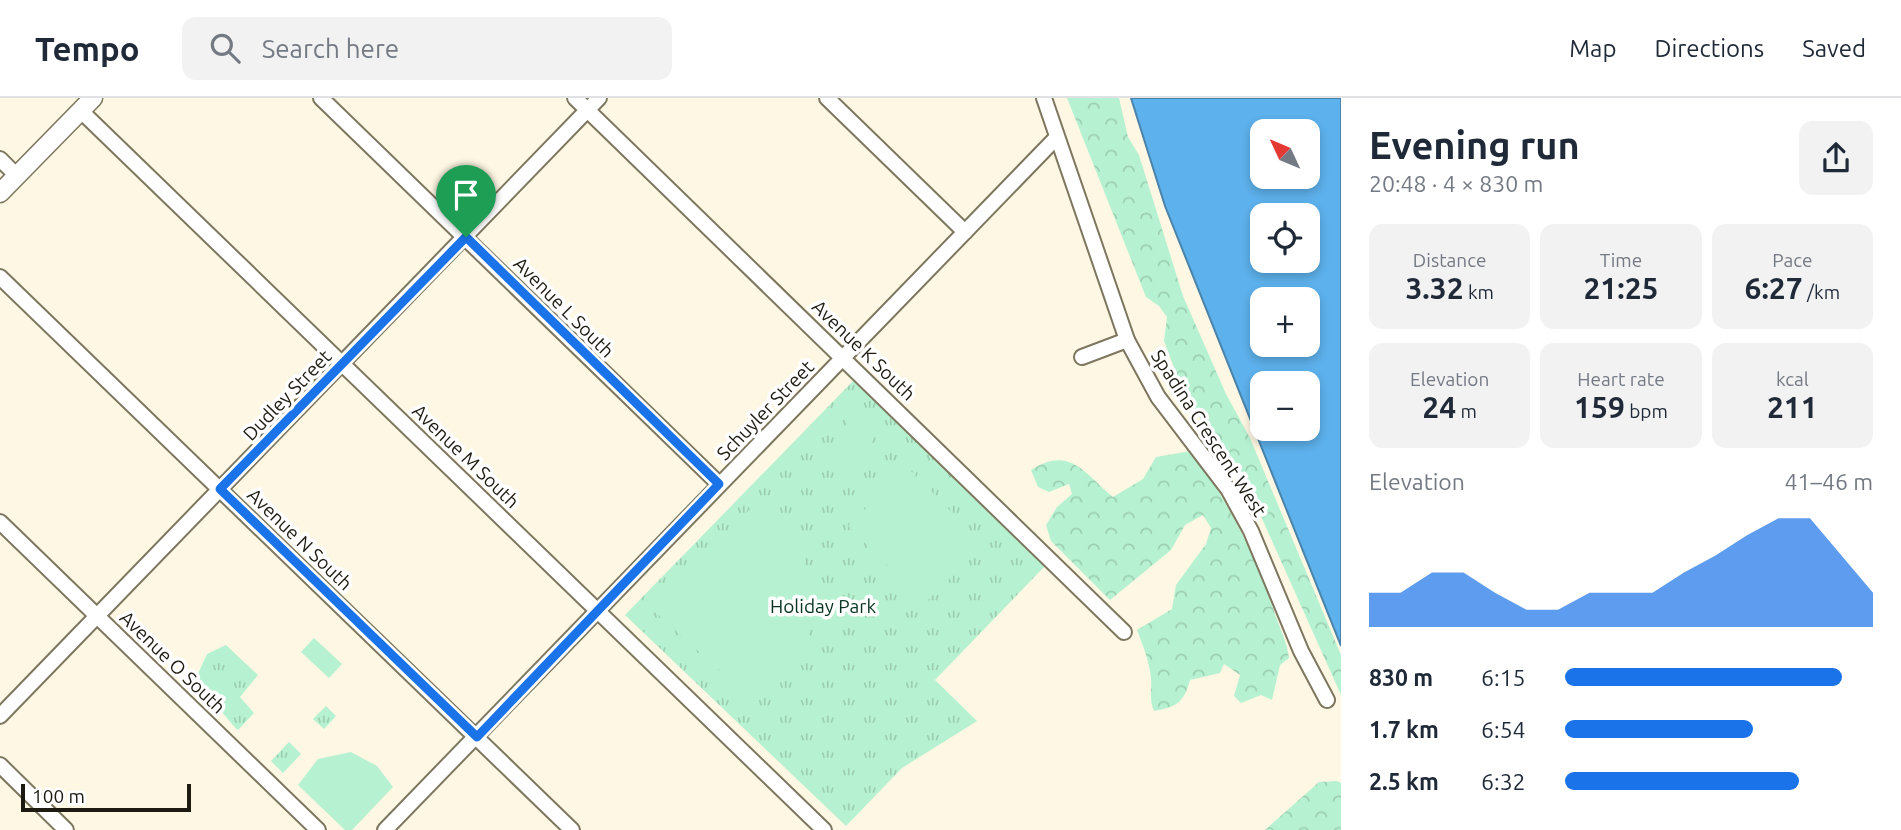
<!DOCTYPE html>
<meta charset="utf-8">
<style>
body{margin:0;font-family:Ubuntu,sans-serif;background:#f2f2f3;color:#1f2937;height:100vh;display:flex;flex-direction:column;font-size:26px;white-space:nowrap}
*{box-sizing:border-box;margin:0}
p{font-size:23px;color:#747a83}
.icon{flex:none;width:38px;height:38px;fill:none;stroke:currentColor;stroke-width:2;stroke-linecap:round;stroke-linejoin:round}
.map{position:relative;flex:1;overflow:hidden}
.side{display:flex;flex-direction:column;background:#fff;width:560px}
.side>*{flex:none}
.needle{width:46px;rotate:314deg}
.fabs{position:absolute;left:1250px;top:21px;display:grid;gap:14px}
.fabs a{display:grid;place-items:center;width:70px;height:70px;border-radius:14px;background:#fff;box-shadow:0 4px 10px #0003;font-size:35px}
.scale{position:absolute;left:21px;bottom:18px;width:170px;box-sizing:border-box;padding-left:7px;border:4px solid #1d1a11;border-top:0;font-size:19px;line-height:24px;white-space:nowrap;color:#1d1a11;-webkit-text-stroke:5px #fff;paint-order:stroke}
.pin{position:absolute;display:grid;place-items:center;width:60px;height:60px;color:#fff;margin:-72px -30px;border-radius:50% 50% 50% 0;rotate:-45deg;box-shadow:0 0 7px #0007}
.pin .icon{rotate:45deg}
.round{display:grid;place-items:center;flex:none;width:74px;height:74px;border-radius:14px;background:#f2f2f3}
.head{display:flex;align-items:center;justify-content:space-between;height:119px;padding:0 28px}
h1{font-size:38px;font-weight:700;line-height:52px}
.metrics{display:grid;grid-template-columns:repeat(3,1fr);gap:10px;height:119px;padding:7px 28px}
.metrics div{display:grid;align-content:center;border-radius:14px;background:#f2f2f3;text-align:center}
.metrics b{font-size:30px;font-weight:700}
.metrics small{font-size:19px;font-weight:400}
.metrics p{font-size:19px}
.chart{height:196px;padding:14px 28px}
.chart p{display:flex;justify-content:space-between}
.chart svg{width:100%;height:126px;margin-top:7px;fill:#1a73e8;opacity:.7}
ul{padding:0 28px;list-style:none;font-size:23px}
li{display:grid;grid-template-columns:112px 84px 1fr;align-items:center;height:52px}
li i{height:18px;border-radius:9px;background:#1a73e8}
header{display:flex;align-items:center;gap:42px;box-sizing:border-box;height:98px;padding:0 35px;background:#fff;border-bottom:2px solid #e0e1e3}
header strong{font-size:33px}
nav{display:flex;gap:38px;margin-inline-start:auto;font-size:24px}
.search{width:490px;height:63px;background:#f2f2f3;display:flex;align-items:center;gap:18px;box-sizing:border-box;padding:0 24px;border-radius:14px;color:#747a83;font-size:26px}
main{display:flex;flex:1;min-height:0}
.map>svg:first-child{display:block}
.grass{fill:url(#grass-tufts)}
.forest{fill:url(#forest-crowns)}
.pitch{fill:#b6f2d1}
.water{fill:#5db1ec;stroke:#4a84aa;stroke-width:2;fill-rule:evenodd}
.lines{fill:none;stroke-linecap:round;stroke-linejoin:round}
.minor-casing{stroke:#7e7760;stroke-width:18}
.tertiary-casing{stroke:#7e7760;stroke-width:21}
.minor{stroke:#fff;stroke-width:14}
.tertiary{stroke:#fff;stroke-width:18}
.route-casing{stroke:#fff;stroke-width:14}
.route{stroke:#1a73e8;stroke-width:9}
.labels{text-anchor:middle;stroke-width:7;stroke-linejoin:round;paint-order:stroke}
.street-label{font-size:19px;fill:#1d1a11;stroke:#fff}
.park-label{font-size:19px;fill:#073320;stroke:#fff}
</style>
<header>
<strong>Tempo</strong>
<div class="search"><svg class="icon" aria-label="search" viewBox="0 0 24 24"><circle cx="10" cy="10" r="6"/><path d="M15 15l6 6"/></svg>Search here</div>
<nav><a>Map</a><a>Directions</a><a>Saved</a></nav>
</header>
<main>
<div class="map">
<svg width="1341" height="732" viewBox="0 0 1341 732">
<defs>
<pattern id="grass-tufts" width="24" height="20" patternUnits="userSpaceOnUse" patternTransform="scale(1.75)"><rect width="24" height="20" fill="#b6f2d1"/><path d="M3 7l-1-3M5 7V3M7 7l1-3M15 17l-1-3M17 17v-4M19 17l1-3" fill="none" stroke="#9ccfb2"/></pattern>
<pattern id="forest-crowns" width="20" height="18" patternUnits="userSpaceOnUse" patternTransform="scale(1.75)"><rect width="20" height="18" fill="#b6f2d1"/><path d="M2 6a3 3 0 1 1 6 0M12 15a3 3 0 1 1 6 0" fill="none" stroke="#9ccfb2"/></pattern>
</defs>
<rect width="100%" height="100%" fill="#fef7e3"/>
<!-- grass -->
<g class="grass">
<polygon points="854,282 1046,467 935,582 977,623 902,670 846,728 625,517"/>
<path d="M226,547L258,577L240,599L254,615L238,632C228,624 219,606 208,602L197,578L207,556Z"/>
<polygon points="326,608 336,618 324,631 313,621"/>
<polygon points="289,644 301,656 283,675 271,663"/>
</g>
<!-- forest -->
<g class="forest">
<polygon points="1067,0 1119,0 1128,39 1139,57 1183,198 1226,296 1250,340 1341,557 1341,597 1251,396 1184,296 1164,243 1167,219 1159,208 1146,199"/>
<path d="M1191,353C1228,403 1254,454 1274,513C1279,529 1287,543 1289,560L1280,567L1272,602L1261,597L1241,605L1234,598L1240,577L1224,566L1220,575L1190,582C1184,605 1176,609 1154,613C1149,602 1152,592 1151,580C1149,562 1143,548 1137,532L1172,511L1176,487L1206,446L1211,430L1203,417L1185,427L1171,452L1110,502L1051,443L1046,427L1057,409L1072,396L1069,386L1049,394L1038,389L1031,372C1070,347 1084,375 1113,399L1143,381L1156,359Z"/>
<polygon points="1337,683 1341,685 1341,732 1265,732 1319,684"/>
</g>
<!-- pitch -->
<g class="pitch">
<polygon points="847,320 873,323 868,371 842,367"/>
<polygon points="907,369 984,447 925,505 848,428"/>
<polygon points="757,404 800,450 814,500 807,550 754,604 652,511"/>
<polygon points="314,540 342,566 329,580 301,554"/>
<polygon points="351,654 377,668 393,689 352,732 345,732 298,687 318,661"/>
</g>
<!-- water -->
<path class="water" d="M1131,0H1341V548L1165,108ZM1262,33H1307V79H1262ZM1262,117H1307V163H1262ZM1262,201H1307V247H1262ZM1262,285H1307V331H1262Z"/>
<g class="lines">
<!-- minor casing -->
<g class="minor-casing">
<g id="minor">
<polyline points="321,0 719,386"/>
<polyline points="575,0 1124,534"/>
<polyline points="827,0 965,134"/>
<polyline points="1044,0 1127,242 1158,299 1228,391 1251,433 1301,553 1327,602"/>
<polyline points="81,13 824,732"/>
<polyline points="0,61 16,77"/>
<polyline points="0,179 572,732"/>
<polyline points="1082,259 1127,242"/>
<polyline points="0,424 318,732"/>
<polyline points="0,618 599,0"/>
<polyline points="0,667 66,732"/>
<polyline points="385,732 1056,40"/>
</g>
</g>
<!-- tertiary casing -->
<g class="tertiary-casing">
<polyline id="tertiary" points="0,95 93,0"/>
</g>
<!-- minor -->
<use href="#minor" class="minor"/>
<!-- tertiary -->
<use href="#tertiary" class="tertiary"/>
</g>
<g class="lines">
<!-- route casing -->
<g class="route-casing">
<polygon id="route" points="466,139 719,386 477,639 220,391"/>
</g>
<!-- route -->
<use href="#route" class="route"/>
</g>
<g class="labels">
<!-- street labels -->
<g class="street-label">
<text transform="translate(564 209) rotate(45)" y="7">Avenue L South</text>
<text transform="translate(864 252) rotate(44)" y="7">Avenue K South</text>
<text transform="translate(287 297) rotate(-46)" y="7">Dudley Street</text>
<text transform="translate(765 312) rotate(-46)" y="7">Schuyler Street</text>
<text transform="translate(1209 335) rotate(57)" y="7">Spadina Crescent West</text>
<text transform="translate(466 358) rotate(44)" y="7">Avenue M South</text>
<text transform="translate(300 441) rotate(44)" y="7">Avenue N South</text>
<text transform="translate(173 564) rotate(44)" y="7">Avenue O South</text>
</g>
<!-- park labels -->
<g class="park-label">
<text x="823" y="515">Holiday Park</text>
</g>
</g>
</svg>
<div class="fabs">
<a><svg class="needle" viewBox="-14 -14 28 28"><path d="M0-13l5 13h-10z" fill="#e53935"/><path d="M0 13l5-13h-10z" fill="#747a83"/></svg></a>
<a><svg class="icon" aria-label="locate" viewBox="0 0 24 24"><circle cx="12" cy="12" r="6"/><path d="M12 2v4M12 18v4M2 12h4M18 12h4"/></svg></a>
<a>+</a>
<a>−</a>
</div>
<div class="scale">100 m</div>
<div class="pin" style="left:466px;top:139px;background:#1e9e55"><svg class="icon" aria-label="arrive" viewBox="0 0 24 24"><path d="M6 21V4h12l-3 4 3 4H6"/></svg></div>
</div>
<section class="side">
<div class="head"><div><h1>Evening run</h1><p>20:48 · 4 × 830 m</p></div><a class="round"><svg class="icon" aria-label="share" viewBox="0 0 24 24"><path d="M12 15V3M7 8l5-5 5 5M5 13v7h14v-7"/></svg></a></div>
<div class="metrics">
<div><p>Distance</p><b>3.32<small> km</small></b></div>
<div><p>Time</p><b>21:25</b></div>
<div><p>Pace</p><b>6:27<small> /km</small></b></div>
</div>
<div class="metrics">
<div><p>Elevation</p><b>24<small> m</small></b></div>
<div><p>Heart rate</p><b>159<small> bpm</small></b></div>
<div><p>kcal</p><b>211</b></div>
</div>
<div class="chart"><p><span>Elevation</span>41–46 m</p>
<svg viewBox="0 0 160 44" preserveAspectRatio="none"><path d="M0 44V32L10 32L20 25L30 25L40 32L50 38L60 38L70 32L80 32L90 32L100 25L110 19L120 12L130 6L140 6L150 19L160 32V44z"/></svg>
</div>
<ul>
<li><b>830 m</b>6:15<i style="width:90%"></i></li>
<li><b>1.7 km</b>6:54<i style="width:61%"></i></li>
<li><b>2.5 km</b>6:32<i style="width:76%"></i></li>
</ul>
</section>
</main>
